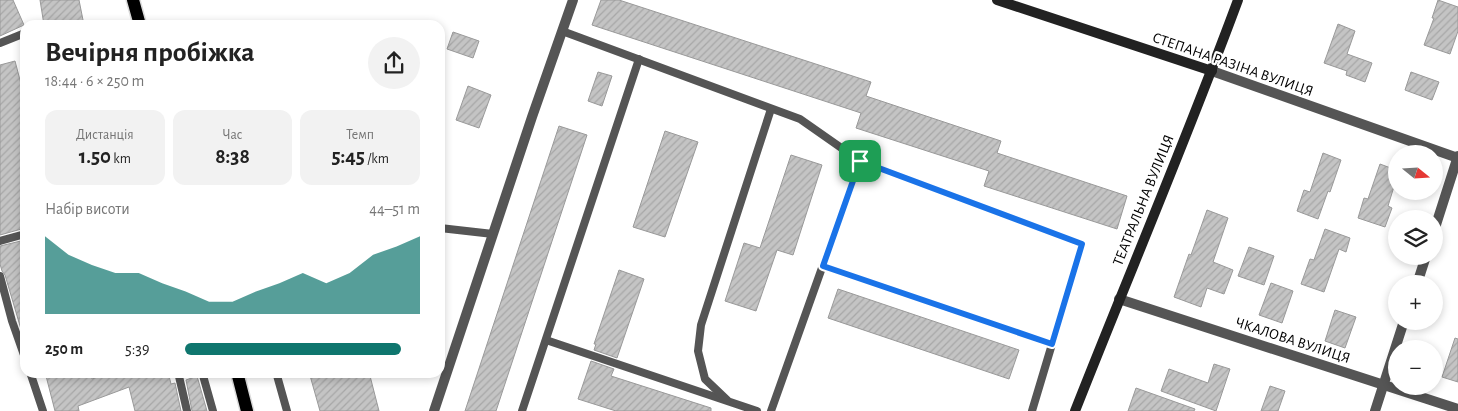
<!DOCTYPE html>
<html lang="uk">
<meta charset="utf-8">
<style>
body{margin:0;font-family:"Alegreya Sans",sans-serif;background:#f2f2f2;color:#222;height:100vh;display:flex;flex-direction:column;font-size:19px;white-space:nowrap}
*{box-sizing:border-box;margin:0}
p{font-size:16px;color:#767676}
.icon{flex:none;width:28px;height:28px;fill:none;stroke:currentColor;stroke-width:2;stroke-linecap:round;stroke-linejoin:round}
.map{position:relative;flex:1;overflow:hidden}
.sheet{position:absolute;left:20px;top:20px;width:425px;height:358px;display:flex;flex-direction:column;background:#fff;border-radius:15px;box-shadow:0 2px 8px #0003}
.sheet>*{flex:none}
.needle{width:32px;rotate:108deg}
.controls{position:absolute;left:1388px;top:145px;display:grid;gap:10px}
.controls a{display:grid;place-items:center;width:55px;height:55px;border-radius:50%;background:#fff;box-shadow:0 2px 8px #0003;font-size:25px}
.pin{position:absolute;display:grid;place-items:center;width:42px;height:42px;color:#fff;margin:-21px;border-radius:10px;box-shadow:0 2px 8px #0006}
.round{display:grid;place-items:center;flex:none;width:52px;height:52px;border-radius:26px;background:#f2f2f2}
.overview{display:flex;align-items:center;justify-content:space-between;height:85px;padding:0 25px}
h1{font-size:28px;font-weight:700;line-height:38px}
.figures{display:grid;grid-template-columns:repeat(3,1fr);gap:8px;height:85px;padding:5px 25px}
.figures div{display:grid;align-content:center;border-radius:12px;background:#f2f2f2;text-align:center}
.figures b{font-size:21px;font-weight:700}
.figures small{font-size:14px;font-weight:400}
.figures p{font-size:14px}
.chart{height:140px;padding:10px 25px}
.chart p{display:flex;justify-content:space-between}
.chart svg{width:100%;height:90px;margin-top:5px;fill:#0f766e;opacity:.7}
ul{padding:0 25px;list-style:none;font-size:16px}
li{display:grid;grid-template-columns:80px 60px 1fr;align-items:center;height:38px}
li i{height:12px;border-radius:6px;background:#0f766e}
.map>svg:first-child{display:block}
.building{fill:url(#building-hatch);stroke:#999}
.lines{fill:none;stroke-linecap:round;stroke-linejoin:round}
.primary-casing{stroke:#dbdbdb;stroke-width:15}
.lane{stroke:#555;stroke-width:8}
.street{stroke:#555;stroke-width:10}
.secondary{stroke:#222;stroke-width:10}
.primary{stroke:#000;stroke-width:12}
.route-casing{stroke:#fff;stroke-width:10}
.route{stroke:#1a73e8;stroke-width:6}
.labels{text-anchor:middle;stroke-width:4.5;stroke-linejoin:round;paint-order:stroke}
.street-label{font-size:15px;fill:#000;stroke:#fff}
</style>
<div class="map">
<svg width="1458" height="411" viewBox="0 0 1458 411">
<defs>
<pattern id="building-hatch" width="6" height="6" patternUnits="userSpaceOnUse" patternTransform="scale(1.25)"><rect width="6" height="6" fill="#c4c4c4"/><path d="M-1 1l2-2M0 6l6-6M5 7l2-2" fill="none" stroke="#a7a7a7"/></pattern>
</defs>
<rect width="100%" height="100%" fill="#fff"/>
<!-- building -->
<g class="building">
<polygon points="0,0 13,0 24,25 0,36"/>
<polygon points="40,0 79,0 84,25 44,25"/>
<polygon points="601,0 619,0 871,82 866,96 1001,141 997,153 1127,196 1117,229 984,186 989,171 856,128 861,113 592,25"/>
<polygon points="1438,0 1458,7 1458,31 1450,54 1424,45 1434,18 1432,18"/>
<polygon points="1338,24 1355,31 1347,54 1372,63 1365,82 1346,75 1347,71 1324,63"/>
<polygon points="453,32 479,41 473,58 447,49"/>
<polygon points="15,61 25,99 25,228 0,235 0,65"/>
<polygon points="598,72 612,76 602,106 588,101"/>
<polygon points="1411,72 1439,82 1432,100 1405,90"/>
<polygon points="468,86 491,95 479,128 456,120"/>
<polygon points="559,126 587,135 496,411 465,411"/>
<polygon points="665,131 698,142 665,237 633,227"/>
<polygon points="1323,153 1341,160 1330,192 1328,191 1318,219 1297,211 1304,190 1310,192"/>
<polygon points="791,155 822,165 793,255 777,250 756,311 725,301 744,243 760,248"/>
<polygon points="1380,164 1396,170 1396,180 1388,206 1392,208 1385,227 1358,218 1364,198 1368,199"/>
<polygon points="1207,210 1228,218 1213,262 1233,270 1224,294 1207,288 1201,307 1174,297 1189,254 1191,255"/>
<polygon points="1325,229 1350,238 1346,252 1339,249 1324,292 1301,284 1310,259 1314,260"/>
<polygon points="25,240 25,335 23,336 5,275 2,271 0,264 0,246"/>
<polygon points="1249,247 1274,256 1264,285 1238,276"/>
<polygon points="619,270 644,279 617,358 594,350 596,344 594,344"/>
<polygon points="1271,283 1293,291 1282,323 1259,315"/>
<polygon points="838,289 1019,350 1009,379 828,318"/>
<polygon points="1335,310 1356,317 1345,348 1325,341"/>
<polygon points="1455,338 1458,339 1458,382 1442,377"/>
<polygon points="591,361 614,369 611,376 711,408 711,411 616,411 578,399"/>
<polygon points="1214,364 1230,369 1216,411 1161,391 1169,369 1208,383"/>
<polygon points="45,372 91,372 92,379 111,372 168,372 171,384 175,383 181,411 135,411 129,387 78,406 79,411 55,411"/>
<polygon points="309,372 369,372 379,411 320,411"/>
<polygon points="197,376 207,411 192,411 186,380"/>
<polygon points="1270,386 1285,391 1278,411 1261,411"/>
<polygon points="1136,388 1195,409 1194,411 1128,411"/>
</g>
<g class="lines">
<!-- primary casing -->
<g class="primary-casing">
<g id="primary">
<polyline points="133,0 140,25"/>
<polyline points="237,372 247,411"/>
</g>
</g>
<!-- lane -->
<g class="lane">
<polyline points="562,31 800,119 860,161 1082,244 1032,411"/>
<polyline points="0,43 25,33"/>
<polyline points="440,228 493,234"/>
<polyline points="0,241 25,234"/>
<polyline points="823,266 1052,344"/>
<polyline points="0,276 12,321 25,358"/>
<polyline points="546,340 757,411"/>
<polyline points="30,372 43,411"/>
<polyline points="178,372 187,411"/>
<polyline points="202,372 213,411"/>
<polyline points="276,372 287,411"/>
<polyline points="727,400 705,379 698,351 701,325 771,109"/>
<polyline points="522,411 639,59"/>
<polyline points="771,411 860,161"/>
</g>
<!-- street -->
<g class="street">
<polyline points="1212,71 1458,158"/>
<polyline points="1434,231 1458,156"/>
<polyline points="1417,284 1426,256"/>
<polyline points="1119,299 1458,409"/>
<polyline points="434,411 532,117 573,0"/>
<polyline points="1375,411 1404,321"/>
</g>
<!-- secondary -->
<g class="secondary">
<polyline points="997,0 1212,71"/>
<path d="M1075,411C1129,274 1187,138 1238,0"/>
</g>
<!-- primary -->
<use href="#primary" class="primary"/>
</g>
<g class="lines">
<!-- route casing -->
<g class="route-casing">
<polygon id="route" points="860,161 1082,244 1052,344 823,266"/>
</g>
<!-- route -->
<use href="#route" class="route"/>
</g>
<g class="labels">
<!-- street labels -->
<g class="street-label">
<text transform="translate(1233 64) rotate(19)" y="5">СТЕПАНА РАЗІНА ВУЛИЦЯ</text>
<text transform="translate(1143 200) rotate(-68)" y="5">ТЕАТРАЛЬНА ВУЛИЦЯ</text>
<text transform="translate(1293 340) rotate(18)" y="5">ЧКАЛОВА ВУЛИЦЯ</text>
</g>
</g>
</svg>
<div class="controls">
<a><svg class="needle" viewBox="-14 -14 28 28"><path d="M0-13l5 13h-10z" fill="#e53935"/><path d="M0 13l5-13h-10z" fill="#767676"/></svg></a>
<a><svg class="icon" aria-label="layers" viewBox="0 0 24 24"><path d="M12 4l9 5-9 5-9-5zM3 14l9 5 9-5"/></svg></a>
<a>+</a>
<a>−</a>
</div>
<div class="pin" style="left:860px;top:161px;background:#1e9e55"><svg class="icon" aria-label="arrive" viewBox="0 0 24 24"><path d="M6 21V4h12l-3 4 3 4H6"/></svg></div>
<section class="sheet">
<div class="overview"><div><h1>Вечірня пробіжка</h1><p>18:44 · 6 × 250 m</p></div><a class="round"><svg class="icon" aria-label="share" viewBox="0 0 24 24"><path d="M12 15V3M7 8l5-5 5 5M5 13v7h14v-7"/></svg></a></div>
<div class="figures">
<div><p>Дистанція</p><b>1.50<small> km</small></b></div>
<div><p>Час</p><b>8:38</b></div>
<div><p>Темп</p><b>5:45<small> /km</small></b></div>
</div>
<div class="chart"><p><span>Набір висоти</span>44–51 m</p>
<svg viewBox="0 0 160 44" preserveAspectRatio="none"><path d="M0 44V6L10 15L20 20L30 24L40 24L50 29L60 33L70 38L80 38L90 33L100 29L110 24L120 29L130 24L140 15L150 11L160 6V44z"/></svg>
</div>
<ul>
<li><b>250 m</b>5:39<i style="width:92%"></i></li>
</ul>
</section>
</div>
